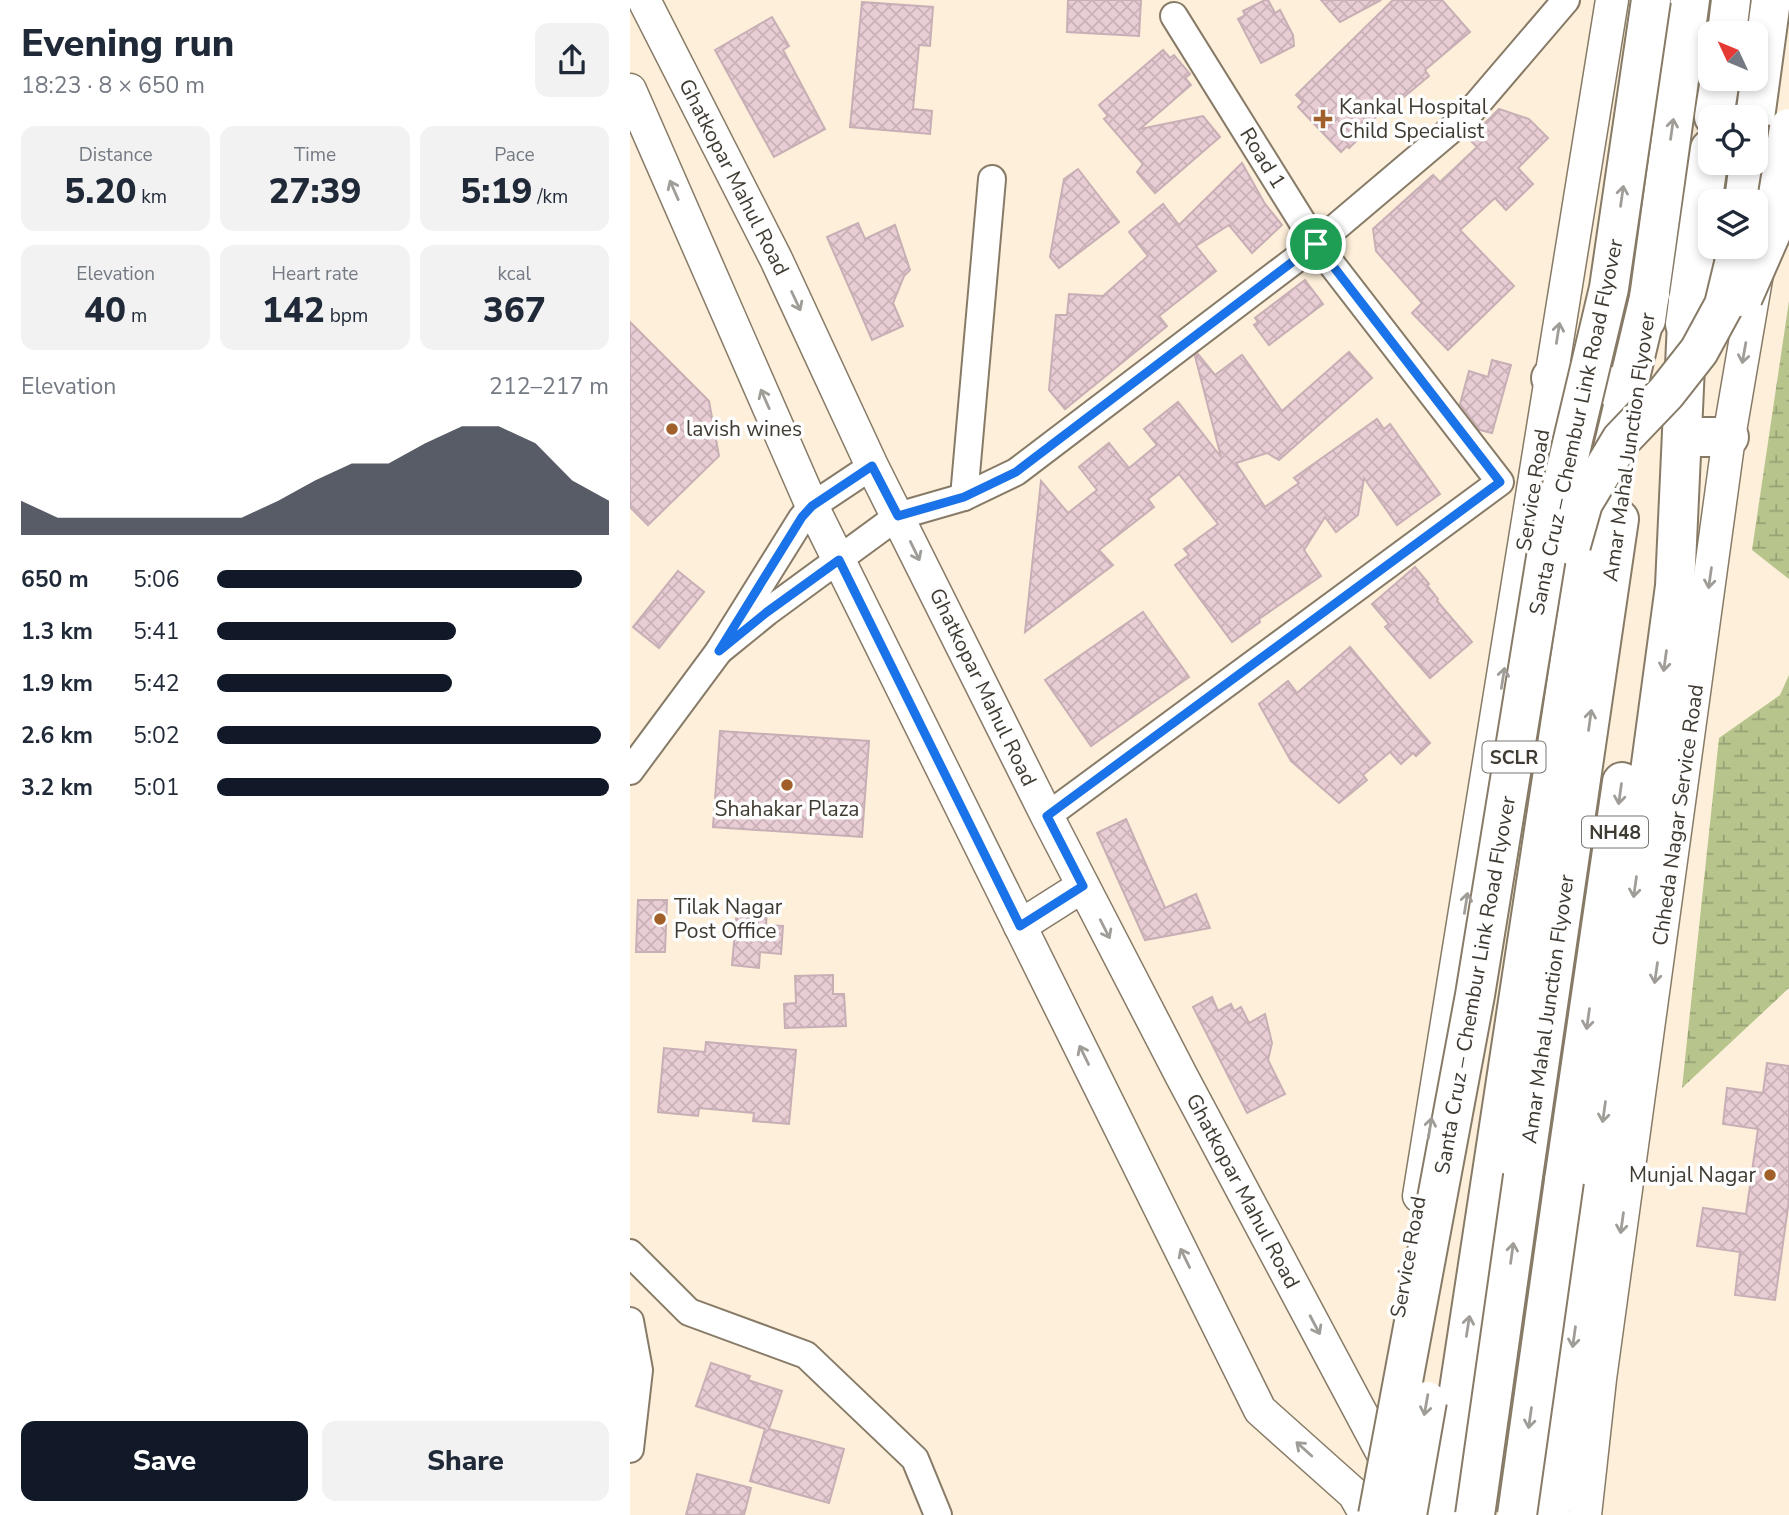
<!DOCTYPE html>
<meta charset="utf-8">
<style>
body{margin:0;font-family:"Nunito Sans",sans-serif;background:#f2f2f3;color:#1f2937;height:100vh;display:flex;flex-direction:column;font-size:26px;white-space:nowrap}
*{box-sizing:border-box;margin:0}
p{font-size:23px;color:#747a83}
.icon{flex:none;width:38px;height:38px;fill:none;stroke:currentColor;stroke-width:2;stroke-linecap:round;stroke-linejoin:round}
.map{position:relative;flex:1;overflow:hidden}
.sheet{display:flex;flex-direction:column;background:#fff;width:630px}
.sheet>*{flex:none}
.needle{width:46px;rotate:314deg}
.controls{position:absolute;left:1068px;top:21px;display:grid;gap:14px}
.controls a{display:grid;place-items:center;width:70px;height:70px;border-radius:14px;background:#fff;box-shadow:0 4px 10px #0003;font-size:35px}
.pin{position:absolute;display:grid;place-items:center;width:60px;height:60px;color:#fff;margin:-30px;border:4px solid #fff;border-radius:50%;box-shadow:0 2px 7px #0007}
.round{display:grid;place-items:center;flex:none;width:74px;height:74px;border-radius:14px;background:#f2f2f3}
.head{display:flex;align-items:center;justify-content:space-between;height:119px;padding:0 21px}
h1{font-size:38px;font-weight:800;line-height:52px}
.stats{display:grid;grid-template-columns:repeat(3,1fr);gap:10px;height:119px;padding:7px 21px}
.stats div{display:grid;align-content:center;border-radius:14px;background:#f2f2f3;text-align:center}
.stats b{font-size:35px;font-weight:800}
.stats small{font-size:19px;font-weight:400}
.stats p{font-size:19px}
.chart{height:196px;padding:14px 21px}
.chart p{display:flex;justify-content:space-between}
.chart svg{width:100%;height:126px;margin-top:7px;fill:#111827;opacity:.7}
.primary-button{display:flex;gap:14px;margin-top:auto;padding:14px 21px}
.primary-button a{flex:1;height:80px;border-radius:14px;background:#111827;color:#fff;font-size:28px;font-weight:800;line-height:80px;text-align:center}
.primary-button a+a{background:#f2f2f3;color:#1f2937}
ul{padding:0 21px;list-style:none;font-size:23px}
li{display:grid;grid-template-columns:112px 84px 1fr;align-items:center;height:52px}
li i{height:18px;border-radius:9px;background:#111827}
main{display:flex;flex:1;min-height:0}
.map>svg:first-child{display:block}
.wetland{fill:url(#wetland-marsh)}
.building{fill:url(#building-cross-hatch);stroke:#c8aeb5;stroke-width:2}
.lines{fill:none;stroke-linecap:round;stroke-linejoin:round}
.minor-casing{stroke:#877b67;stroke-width:30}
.tertiary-casing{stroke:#877b67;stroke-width:35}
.trunk-casing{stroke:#877b67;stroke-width:42}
.minor{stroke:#fff;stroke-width:26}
.tertiary{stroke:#fff;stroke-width:32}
.trunk{stroke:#fff;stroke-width:38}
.trunk-bridge-casing{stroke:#877b67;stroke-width:42;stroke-linecap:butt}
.trunk-bridge{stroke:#fff;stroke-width:38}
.oneway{stroke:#a09d98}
.route-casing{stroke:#fff;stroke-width:14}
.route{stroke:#1a73e8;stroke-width:9}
.poi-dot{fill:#a1602a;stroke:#fefefe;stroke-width:2.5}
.labels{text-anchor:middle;stroke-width:7;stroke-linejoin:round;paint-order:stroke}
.shield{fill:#fefefe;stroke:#79766f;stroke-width:2}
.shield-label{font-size:19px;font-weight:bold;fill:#403b32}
.poi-label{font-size:21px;fill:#403b32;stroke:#fefefe;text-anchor:start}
.street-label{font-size:21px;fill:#403b32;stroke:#fefefe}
</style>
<main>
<section class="sheet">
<div class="head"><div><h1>Evening run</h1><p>18:23 · 8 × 650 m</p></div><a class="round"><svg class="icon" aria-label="share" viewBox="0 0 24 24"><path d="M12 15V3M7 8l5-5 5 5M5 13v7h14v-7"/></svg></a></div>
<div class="stats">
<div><p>Distance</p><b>5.20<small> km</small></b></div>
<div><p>Time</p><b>27:39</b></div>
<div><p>Pace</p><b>5:19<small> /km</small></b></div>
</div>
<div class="stats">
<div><p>Elevation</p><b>40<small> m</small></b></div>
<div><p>Heart rate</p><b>142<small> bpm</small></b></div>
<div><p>kcal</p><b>367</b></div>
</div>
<div class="chart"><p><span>Elevation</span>212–217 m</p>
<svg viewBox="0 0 160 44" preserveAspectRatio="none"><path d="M0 44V32L10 38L20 38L30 38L40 38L50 38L60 38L70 32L80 25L90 19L100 19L110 12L120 6L130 6L140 12L150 25L160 32V44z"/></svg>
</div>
<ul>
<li><b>650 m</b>5:06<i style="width:93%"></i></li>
<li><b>1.3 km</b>5:41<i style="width:61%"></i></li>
<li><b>1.9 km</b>5:42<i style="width:60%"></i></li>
<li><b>2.6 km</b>5:02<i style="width:98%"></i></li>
<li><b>3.2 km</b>5:01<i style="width:100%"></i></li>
</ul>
<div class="primary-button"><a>Save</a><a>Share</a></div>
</section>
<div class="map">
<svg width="1159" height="1515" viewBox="0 0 1159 1515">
<defs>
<pattern id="wetland-marsh" width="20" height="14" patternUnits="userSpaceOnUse" patternTransform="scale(1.75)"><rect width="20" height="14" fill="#b7c58d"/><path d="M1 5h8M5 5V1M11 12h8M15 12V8" fill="none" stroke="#96a174"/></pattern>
<pattern id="building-cross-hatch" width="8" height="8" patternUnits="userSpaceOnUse" patternTransform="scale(1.75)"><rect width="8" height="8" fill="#e9cdd5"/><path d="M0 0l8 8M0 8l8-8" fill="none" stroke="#c9b1b7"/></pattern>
</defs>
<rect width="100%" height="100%" fill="#fdefd9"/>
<!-- wetland -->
<g class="wetland">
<polygon points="1159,301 1159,579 1122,550"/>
<polygon points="1159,675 1159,988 1052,1088 1089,738 1150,695"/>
</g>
<!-- building -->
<g class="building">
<polygon points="438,0 511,0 509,36 437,32"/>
<polygon points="635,0 638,0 645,13 650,10 663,35 664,46 631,63 608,19 615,15 613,11"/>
<polygon points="691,0 751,0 710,22"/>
<polygon points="763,0 812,0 840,32 795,70 799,76 774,97 771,94 743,120 745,123 719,148 717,146 711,152 668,107 673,102 666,95"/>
<polygon points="232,2 303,7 300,46 289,45 283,109 302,111 300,134 220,127"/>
<polygon points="142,17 159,46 153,50 195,129 144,157 85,50"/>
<polygon points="533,50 540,58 544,55 560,74 555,78 561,85 510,129 573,116 590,137 525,193 507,172 513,164 474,119 478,116 469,105"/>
<polygon points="869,109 899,119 918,138 888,168 903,184 876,210 865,198 830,230 884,286 818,350 782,313 792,303 746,251 743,229 803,175 810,182 847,147 839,139"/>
<polygon points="612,163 635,204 652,225 622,253 599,225 566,246 586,271 529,316 537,326 435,409 419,390 426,315 437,315 439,294 473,296 518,256 499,232 533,204 549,225"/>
<polygon points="448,169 489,222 429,268 420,257 434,179"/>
<polygon points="228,223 235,239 265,225 280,270 274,276 263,303 273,326 242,340 197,237"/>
<polygon points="675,280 693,304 639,345 624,325 628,322 625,318"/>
<polygon points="0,322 79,401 89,456 18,525 0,507"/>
<polygon points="719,352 742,378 649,460 637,453 606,463 635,507 669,483 664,478 747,419 754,429 760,424 810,494 767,525 734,478 728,515 706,532 695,517 674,550 691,576 629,619 630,622 602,642 545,565 559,555 554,549 588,524 549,474 518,499 524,507 469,550 483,565 395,632 411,481 438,513 467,490 449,467 479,443 499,468 527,445 514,429 548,402 591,457 565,356 568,354 585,375 612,355 652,411"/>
<polygon points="862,360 881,365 862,433 850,430 830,404 839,371 858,377"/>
<polygon points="785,567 799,584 797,585 808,599 807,601 842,642 800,678 755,627 759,624 742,604"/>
<polygon points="48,571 74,592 29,648 3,627"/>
<polygon points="513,612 559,677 461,746 415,680"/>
<polygon points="720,647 800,743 786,756 783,753 771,764 760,752 733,775 737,780 709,803 661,761 629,704 658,681 667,693"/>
<polygon points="90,731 239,741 232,837 83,827"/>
<polygon points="496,819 535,908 566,894 580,928 515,940 467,833"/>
<polygon points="8,900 37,900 35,952 6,952"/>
<polygon points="107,909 137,911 136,925 153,926 151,954 130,952 129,968 102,965"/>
<polygon points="203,975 203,994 214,994 216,1026 155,1028 154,1004 166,1003 165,976"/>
<polygon points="582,997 588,1011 601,1004 604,1011 611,1007 619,1023 635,1014 642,1043 638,1060 655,1094 617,1113 563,1007"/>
<polygon points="76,1042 166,1050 159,1124 123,1121 124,1113 69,1108 68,1116 28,1112 34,1048 75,1052"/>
<polygon points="1137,1063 1159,1066 1159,1200 1145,1300 1105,1295 1110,1252 1067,1246 1073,1208 1116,1214 1128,1129 1093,1124 1097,1088 1133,1093"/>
<polygon points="81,1363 120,1376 118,1380 152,1391 139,1429 214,1449 199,1503 120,1481 135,1429 66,1406"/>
<polygon points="67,1474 121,1488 114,1515 56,1515"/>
</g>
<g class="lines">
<!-- minor casing -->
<g class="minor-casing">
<g id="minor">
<polyline points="334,497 362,179"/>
<polyline points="89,651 137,612 268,516 334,497 386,472 686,244 836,117 936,0"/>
<polyline points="0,771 89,651 172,518 182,506 242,466"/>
<polyline points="417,816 870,482 686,244 544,16"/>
<polyline points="0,1253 59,1312 176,1355 285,1459 308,1515"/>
<polyline points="0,1321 9,1370 0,1449"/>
</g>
</g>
<!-- tertiary casing -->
<g class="tertiary-casing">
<g id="tertiary">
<polyline points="14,0 146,259 242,466 417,816 551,1075 762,1471"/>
<polyline points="0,90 182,506 630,1410 724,1494 736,1515"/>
<polyline points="390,926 453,886"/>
<polyline points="789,1196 982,0"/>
<polyline points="955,1515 970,1379 1099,437 1127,273"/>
</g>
</g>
<!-- trunk casing -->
<g class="trunk-casing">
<g id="trunk">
<polyline points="1097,33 1101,0"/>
<polyline points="1084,117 1090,79"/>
<polyline points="1125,118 1141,0"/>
<polyline points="1114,201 1119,163"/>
<polyline points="1016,320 1060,0"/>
<polyline points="1055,324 1080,149"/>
<polyline points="921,378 988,387"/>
<polyline points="1052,437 1099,437"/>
<polyline points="893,1176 989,519"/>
<polyline points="934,1181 992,782"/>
<polyline points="810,1515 953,574 1020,294"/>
<polyline points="920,1515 1045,586 1058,300"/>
</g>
</g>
<!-- minor -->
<use href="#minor" class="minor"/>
<!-- tertiary -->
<use href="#tertiary" class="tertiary"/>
<!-- trunk -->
<use href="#trunk" class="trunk"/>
<!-- trunk-bridge casing -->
<g class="trunk-bridge-casing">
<g id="trunk-bridge">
<polyline points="1113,297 1142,231 1159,128"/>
<polyline points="941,545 953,503 991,440 1036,393 1069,351 1094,305 1108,247"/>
<polyline points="748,1515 845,995 918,545 979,288 1021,0"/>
<polyline points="777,1515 797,1401"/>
<polyline points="845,1515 893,1176"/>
<polyline points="887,1515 934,1181"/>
</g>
</g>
<!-- trunk-bridge -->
<use href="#trunk-bridge" class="trunk-bridge"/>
</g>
<!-- one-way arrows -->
<defs><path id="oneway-shaft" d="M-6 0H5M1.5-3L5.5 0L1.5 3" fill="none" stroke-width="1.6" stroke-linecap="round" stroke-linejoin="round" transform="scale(1.75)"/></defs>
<g class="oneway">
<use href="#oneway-shaft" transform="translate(1042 129) rotate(-82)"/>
<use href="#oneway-shaft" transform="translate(44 190) rotate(-114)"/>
<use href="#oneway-shaft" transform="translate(992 196) rotate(-82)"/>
<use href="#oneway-shaft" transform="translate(166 301) rotate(65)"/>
<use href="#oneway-shaft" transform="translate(928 333) rotate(-81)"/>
<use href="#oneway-shaft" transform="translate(1114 353) rotate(100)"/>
<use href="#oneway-shaft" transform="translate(135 399) rotate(-114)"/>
<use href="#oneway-shaft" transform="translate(285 551) rotate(64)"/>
<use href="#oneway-shaft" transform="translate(1080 578) rotate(98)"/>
<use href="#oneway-shaft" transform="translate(1035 661) rotate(98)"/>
<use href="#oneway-shaft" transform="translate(873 678) rotate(-81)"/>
<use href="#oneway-shaft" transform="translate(960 720) rotate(-82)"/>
<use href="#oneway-shaft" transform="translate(990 794) rotate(98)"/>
<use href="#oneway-shaft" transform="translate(1005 887) rotate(98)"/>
<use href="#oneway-shaft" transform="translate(836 903) rotate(-81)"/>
<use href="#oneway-shaft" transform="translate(475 929) rotate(63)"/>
<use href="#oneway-shaft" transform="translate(1026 973) rotate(98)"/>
<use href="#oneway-shaft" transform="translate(958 1019) rotate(98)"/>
<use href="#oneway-shaft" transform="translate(454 1055) rotate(-116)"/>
<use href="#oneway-shaft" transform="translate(974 1112) rotate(98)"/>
<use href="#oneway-shaft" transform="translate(800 1128) rotate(-81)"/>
<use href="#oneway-shaft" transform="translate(992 1223) rotate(98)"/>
<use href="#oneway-shaft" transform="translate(882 1253) rotate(-82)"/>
<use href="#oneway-shaft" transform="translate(555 1258) rotate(-116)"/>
<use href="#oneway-shaft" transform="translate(685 1325) rotate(62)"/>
<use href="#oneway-shaft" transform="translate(838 1326) rotate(-81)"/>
<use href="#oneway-shaft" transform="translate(944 1337) rotate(98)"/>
<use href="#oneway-shaft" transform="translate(796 1405) rotate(100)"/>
<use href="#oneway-shaft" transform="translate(900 1418) rotate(98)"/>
<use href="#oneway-shaft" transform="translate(674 1449) rotate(-138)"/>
</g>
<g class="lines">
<!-- route casing -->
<g class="route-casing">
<polygon id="route" points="686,244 870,482 417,816 453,886 390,926 209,560 137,612 89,651 172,517 182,506 242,466 268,516 334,497 386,472"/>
</g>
<!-- route -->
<use href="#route" class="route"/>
</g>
<!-- markers -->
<g class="poi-dot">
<path d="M689.5 108.5h7v7h7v7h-7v7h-7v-7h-7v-7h7z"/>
<circle cx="42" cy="429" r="7"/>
<circle cx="157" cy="785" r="7"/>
<circle cx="30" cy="919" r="7"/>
<circle cx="1140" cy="1175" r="7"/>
</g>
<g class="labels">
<!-- shield labels -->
<g class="shield">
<rect x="852.5" y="741.5" width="63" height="31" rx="5"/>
<rect x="952" y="816.5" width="66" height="31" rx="5"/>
</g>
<g class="shield-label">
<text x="884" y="764">SCLR</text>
<text x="985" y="839">NH48</text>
</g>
<!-- poi labels -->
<g class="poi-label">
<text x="709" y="114">Kankal Hospital<tspan x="709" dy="24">Child Specialist</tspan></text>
<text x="56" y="436">lavish wines</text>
<text x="157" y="816" text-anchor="middle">Shahakar Plaza</text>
<text x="44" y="914">Tilak Nagar<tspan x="44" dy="24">Post Office</tspan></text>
<text x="1126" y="1182" text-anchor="end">Munjal Nagar</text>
</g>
<!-- street labels -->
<g class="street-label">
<text transform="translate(633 158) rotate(58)" y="7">Road 1</text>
<text transform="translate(104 177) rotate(63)" y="7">Ghatkopar Mahul Road</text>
<text transform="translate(946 427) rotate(-78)" y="7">Santa Cruz – Chembur Link Road Flyover</text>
<text transform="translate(999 447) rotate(-82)" y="7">Amar Mahal Junction Flyover</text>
<text transform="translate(903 490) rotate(-81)" y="7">Service Road</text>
<text transform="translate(353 687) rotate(64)" y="7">Ghatkopar Mahul Road</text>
<text transform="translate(1048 815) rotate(-82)" y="7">Chheda Nagar Service Road</text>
<text transform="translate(845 985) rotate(-80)" y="7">Santa Cruz – Chembur Link Road Flyover</text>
<text transform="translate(918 1009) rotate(-82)" y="7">Amar Mahal Junction Flyover</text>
<text transform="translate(613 1191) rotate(62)" y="7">Ghatkopar Mahul Road</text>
<text transform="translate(778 1257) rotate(-80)" y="7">Service Road</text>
</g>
</g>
</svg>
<div class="controls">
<a><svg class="needle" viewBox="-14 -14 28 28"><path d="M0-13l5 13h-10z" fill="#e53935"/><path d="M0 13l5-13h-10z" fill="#747a83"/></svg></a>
<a><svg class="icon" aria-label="locate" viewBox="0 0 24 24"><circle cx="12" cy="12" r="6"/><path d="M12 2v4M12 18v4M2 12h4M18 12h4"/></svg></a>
<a><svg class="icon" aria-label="layers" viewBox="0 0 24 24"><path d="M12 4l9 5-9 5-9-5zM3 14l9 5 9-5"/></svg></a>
</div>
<div class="pin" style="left:686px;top:244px;background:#1e9e55"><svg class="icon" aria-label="arrive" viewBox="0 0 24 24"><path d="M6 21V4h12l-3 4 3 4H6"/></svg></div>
</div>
</main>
